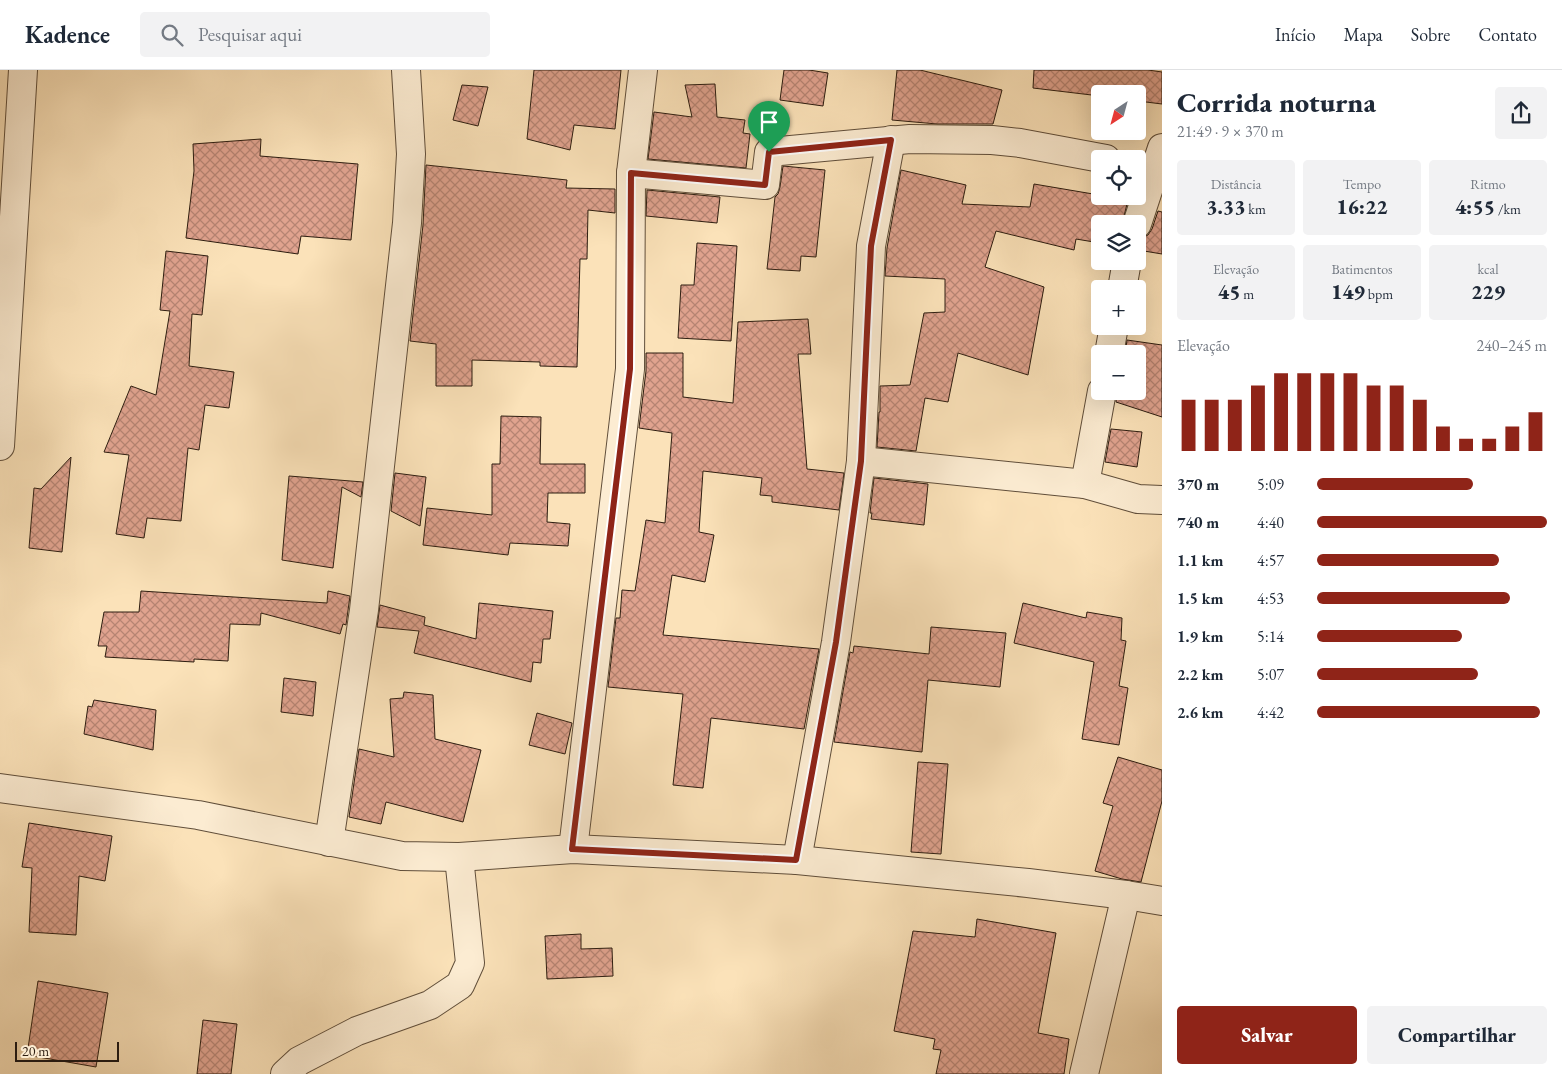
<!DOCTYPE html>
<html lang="pt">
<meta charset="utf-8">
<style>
body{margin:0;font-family:"EB Garamond",serif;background:#f2f2f3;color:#1f2937;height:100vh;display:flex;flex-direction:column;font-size:19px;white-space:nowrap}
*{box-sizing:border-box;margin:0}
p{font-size:16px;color:#747a83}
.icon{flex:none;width:28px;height:28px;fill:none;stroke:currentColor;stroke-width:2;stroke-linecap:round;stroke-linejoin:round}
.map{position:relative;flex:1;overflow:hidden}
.side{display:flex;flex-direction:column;background:#fff;width:400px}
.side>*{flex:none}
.needle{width:32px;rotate:216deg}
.buttons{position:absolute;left:1091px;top:15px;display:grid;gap:10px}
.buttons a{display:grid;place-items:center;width:55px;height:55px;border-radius:5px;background:#fff;box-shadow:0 5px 20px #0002;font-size:25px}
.scale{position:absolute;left:15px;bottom:12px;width:104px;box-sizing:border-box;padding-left:5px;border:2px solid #2d1d10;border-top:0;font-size:14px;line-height:18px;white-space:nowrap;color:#2d1d10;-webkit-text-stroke:4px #fcecd2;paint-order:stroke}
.pin{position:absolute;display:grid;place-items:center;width:42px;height:42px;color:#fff;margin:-51px -21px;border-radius:50% 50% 50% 0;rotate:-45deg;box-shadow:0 0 5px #0007}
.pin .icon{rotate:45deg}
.round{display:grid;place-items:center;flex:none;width:52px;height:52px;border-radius:5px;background:#f2f2f3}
.summary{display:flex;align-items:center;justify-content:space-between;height:85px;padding:0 15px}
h1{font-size:28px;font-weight:800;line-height:38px}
.stats{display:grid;grid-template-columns:repeat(3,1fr);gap:8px;height:85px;padding:5px 15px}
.stats div{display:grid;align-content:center;border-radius:5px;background:#f2f2f3;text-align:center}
.stats b{font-size:21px;font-weight:800}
.stats small{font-size:14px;font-weight:400}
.stats p{font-size:14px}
.chart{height:140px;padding:10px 15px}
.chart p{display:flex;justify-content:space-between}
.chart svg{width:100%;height:90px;margin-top:5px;stroke:#8f2418;stroke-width:6}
.action{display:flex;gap:10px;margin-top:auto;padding:10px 15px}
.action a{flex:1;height:58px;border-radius:5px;background:#8f2418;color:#fff;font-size:20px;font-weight:800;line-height:58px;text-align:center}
.action a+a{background:#f2f2f3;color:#1f2937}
ul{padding:0 15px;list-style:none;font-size:16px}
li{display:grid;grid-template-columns:80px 60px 1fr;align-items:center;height:38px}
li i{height:12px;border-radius:6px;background:#8f2418}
header{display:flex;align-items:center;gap:30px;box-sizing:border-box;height:70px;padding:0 25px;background:#fff;border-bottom:1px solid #e0e1e3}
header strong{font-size:24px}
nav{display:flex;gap:28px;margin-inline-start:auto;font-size:18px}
.search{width:350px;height:45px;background:#f2f2f3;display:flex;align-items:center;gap:12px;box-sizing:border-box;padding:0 18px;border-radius:5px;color:#747a83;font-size:19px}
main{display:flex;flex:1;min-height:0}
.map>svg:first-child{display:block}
.building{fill:url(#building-cross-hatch);stroke:#2d1d10}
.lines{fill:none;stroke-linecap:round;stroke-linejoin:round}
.minor-casing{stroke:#604e3a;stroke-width:30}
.minor{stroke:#fcecd2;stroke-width:28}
.route-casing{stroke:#fff;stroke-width:10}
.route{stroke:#8f2418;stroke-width:6}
</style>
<header>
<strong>Kadence</strong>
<div class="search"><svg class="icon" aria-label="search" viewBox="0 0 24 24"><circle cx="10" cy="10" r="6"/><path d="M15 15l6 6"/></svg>Pesquisar aqui</div>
<nav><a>Início</a><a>Mapa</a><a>Sobre</a><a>Contato</a></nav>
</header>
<main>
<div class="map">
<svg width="1162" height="1004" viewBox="0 0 1162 1004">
<defs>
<pattern id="building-cross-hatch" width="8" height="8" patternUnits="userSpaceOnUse" patternTransform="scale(1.25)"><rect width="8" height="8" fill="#e0a38f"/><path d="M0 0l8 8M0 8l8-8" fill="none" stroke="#b68473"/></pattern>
</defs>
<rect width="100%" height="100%" fill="#fbe2b9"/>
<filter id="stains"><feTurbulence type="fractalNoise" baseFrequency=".004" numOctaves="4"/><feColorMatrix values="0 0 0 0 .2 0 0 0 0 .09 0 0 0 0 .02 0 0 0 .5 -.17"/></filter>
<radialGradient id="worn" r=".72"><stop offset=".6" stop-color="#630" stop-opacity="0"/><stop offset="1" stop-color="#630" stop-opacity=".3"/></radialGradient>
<!-- building -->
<g class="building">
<polygon points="534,0 621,0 615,59 574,55 570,80 527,69"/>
<polygon points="784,0 809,0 828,3 823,36 780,30"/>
<polygon points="897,0 920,0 1002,20 993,54 937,54 892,50"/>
<polygon points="1034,0 1148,0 1162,2 1162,34 1138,31 1138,24 1100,24 1100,26 1033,18"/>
<polygon points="715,14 717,47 745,50 743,63 750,64 746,98 648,89 654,42 692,47 685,15"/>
<polygon points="462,15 488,17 478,56 453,50"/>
<polygon points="261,69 260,86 358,94 351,170 301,166 298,184 186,168 194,101 193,74"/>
<polygon points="426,95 567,110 566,118 615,119 615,143 588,140 587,189 580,189 577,297 540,296 540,292 472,290 472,316 436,316 436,274 410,271 423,155"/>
<polygon points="783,96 825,100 816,187 801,186 800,201 767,199 775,127 778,124 780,117"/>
<polygon points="901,100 966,115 962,134 1030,137 1034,114 1099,125 1099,127 1127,134 1122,154 1100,154 1100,173 1076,169 1074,180 996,161 985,197 1044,217 1028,305 958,283 948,332 925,328 916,381 877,377 879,342 880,342 880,316 910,315 924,243 945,242 945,209 885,206 887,178"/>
<polygon points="647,120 720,127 717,153 646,146"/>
<polygon points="1158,141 1162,142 1162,184 1138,180 1138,169 1148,165 1152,159"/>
<polygon points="697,173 737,176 731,271 678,268 681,215 694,215"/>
<polygon points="166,181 208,186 202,245 192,244 189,296 234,302 229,338 205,335 199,380 188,378 181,451 147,448 144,468 116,464 129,385 104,382 131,316 156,325 170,241 160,240"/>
<polygon points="808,249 811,284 798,284 807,399 844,403 839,440 772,432 772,426 760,425 762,408 703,401 699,462 714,465 705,512 672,505 663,565 819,579 804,659 711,648 703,718 673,715 683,624 608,617 616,548 620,548 622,520 635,521 646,450 665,453 672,363 639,358 646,301 646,283 683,283 683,327 733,333 738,252"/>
<polygon points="1127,270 1162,275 1162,347 1116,332 1117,321 1138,321 1138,284 1125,284"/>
<polygon points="501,346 541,347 540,394 585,394 585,423 548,423 547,452 570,454 568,476 510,473 508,485 423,475 427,438 492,445 492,394 500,394"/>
<polygon points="1111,359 1142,362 1137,397 1105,392"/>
<polygon points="71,387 62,482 29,478 34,418 41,419"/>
<polygon points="395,403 426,407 420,456 391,441"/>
<polygon points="289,406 363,412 361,427 342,417 333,498 282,490"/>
<polygon points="874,408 928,414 924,455 871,449 872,443 870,443"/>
<polygon points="141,521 327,533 328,521 350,526 346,555 343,554 340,564 261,543 260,555 230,554 228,591 194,589 194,592 105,587 107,576 98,576 104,542 139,542"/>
<polygon points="479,533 553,541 550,569 543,569 541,593 533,592 531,612 414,583 419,561 377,557 380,535 425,547 424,555 476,569"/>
<polygon points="1023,533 1086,548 1087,542 1122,548 1121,570 1126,571 1119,616 1128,618 1119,675 1082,669 1094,592 1014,573"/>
<polygon points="931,557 1006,563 1000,617 928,610 922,682 834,672 850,582 853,583 854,576 929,584"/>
<polygon points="284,608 316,612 313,646 281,642"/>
<polygon points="404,622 433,625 435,669 481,680 463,752 386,732 381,754 349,747 359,679 394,687 390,629 403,628"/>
<polygon points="94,630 156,640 153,680 84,664 88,636 92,637"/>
<polygon points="537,643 572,653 565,684 529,675"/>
<polygon points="1118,687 1162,700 1162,731 1141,812 1122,809 1095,801 1113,736 1103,733"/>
<polygon points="918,692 948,694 941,784 911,782"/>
<polygon points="29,753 112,766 105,811 79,806 76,865 29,862 32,798 22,797"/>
<polygon points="977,849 1056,863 1038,963 1069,969 1064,1004 936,1004 941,980 933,979 935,969 894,961 913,861 975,867"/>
<polygon points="581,864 581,879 612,878 613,906 547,909 545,866"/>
<polygon points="38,911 108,923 96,997 27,985"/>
<polygon points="203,950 237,954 231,1004 197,1004"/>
</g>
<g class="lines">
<!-- minor casing -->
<g class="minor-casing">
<g id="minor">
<polyline points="631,103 765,115 769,82 910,69 992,70 1020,73 1106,89"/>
<polyline points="1137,154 1162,78"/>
<polyline points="1122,219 1127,191"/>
<polyline points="1109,284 1114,256"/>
<polyline points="0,376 23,0"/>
<polyline points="861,391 1085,414 1138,429 1162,430"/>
<polyline points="1085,414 1102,321"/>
<polyline points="0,718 198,745 402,786 459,787 573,779 797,790 1028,813 1126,825 1162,831"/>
<polyline points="329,772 364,540 407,153 411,84 406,0"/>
<polyline points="573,779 630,299 631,103 643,0"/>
<polyline points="797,790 836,572 861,391 871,176 891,70"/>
<polyline points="285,1004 299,991 357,961 430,935 460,915 470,893 459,787"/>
<polyline points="1084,1004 1126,825"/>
</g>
</g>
<!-- minor -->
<use href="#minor" class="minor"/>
</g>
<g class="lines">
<!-- route casing -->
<g class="route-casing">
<polygon id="route" points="891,70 871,176 861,391 836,572 796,790 572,779 630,299 631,103 765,115 769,82"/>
</g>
<!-- route -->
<use href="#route" class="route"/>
</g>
<rect width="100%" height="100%" filter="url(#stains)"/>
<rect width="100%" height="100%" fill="url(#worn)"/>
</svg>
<div class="buttons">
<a><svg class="needle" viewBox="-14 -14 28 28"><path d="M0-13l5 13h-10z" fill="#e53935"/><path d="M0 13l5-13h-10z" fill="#747a83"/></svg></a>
<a><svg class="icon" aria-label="locate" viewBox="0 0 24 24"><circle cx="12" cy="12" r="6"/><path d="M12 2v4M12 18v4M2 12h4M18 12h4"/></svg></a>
<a><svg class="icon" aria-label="layers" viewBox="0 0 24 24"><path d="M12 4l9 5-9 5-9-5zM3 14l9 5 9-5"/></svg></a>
<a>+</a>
<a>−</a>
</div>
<div class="scale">20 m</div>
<div class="pin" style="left:769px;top:82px;background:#1e9e55"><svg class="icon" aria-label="arrive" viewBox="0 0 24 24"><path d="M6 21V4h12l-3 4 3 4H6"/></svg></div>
</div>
<section class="side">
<div class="summary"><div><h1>Corrida noturna</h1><p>21:49 · 9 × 370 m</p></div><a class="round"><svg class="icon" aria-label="share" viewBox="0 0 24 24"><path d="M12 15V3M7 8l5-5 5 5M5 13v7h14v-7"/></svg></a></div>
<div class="stats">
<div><p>Distância</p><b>3.33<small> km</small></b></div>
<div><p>Tempo</p><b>16:22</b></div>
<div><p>Ritmo</p><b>4:55<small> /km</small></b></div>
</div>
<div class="stats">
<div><p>Elevação</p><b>45<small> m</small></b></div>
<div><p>Batimentos</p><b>149<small> bpm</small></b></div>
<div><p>kcal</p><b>229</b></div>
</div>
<div class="chart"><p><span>Elevação</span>240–245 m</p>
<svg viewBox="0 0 160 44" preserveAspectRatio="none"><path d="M5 44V19M15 44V19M25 44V19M35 44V12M45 44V6M55 44V6M65 44V6M75 44V6M85 44V12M95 44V12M105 44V19M115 44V32M125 44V38M135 44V38M145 44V32M155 44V25"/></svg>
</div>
<ul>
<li><b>370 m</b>5:09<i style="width:68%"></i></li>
<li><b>740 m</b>4:40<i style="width:100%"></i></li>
<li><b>1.1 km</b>4:57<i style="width:79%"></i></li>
<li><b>1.5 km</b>4:53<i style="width:84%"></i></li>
<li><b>1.9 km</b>5:14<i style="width:63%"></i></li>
<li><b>2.2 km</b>5:07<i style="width:70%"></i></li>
<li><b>2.6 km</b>4:42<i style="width:97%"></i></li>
</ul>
<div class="action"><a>Salvar</a><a>Compartilhar</a></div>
</section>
</main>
